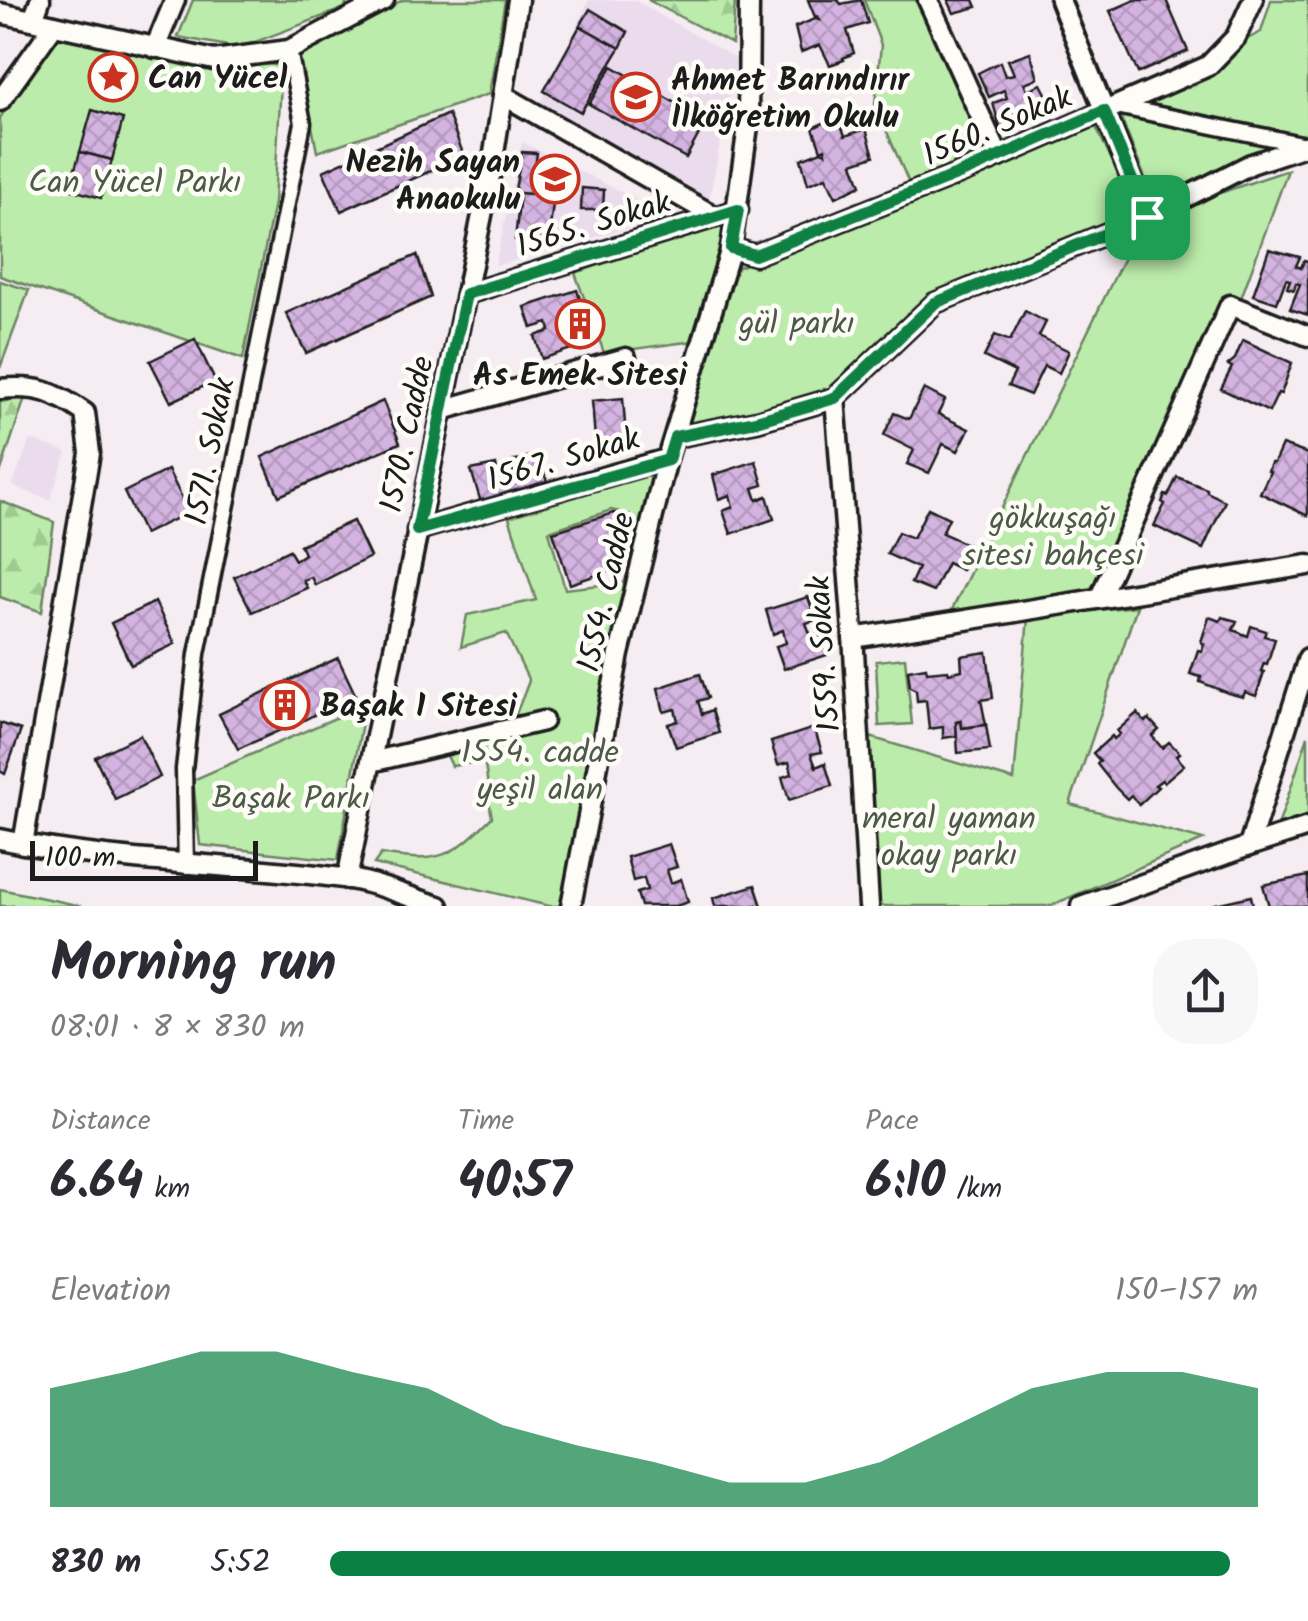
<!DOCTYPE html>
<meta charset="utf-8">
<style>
body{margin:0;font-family:Kalam,sans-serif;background:#f7f7f7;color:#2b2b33;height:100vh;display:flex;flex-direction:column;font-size:38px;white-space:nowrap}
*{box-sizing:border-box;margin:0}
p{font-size:32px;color:#7c7c81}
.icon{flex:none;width:55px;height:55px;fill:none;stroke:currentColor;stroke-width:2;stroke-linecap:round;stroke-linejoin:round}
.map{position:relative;height:906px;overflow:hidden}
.details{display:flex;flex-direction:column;background:#fff;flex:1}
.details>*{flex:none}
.scale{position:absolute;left:30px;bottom:25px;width:228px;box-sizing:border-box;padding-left:10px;border:5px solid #1c1c1c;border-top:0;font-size:28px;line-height:35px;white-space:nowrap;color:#1c1c1c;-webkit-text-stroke:8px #fdfcf7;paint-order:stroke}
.pin{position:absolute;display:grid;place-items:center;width:85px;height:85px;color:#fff;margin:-42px;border-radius:20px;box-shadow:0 5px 15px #0006}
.round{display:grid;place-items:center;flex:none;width:105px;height:105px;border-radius:40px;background:#f7f7f7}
.summary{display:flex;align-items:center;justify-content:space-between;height:170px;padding:0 50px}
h1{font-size:55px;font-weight:600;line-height:75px}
.metrics{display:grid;grid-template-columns:repeat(3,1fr);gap:15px;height:170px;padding:10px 50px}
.metrics div{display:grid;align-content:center}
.metrics b{font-size:50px;font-weight:600}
.metrics small{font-size:28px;font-weight:400}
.metrics p{font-size:28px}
.chart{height:280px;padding:20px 50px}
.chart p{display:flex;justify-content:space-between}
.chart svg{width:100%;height:180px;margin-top:10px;fill:#0b8043;opacity:.7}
ul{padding:0 50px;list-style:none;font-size:32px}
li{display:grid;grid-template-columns:160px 120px 1fr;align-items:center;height:75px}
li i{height:25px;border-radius:12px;background:#0b8043}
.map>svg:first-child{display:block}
.built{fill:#ebdced}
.green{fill:#bcecab;stroke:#6c8464;stroke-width:2.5}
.forest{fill:url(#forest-firs);stroke:#6c8464;stroke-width:2.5}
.building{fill:url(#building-cross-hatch);stroke:#1c1c1c;stroke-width:2.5}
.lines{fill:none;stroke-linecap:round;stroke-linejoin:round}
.pedestrian-casing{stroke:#1c1c1c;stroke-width:21}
.minor-casing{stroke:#1c1c1c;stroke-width:25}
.pedestrian{stroke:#fdfcf7;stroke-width:14}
.minor{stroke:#fdfcf7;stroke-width:18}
.route-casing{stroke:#fff;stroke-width:20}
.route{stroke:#0b8043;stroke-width:12}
.labels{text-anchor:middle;stroke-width:9;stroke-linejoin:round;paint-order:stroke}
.poi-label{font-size:32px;font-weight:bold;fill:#1c1c1c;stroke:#fdfcf7;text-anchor:start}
.street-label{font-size:32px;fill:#1c1c1c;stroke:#fdfcf7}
.park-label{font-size:32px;fill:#4c5a47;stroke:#fdfcf7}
</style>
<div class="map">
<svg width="1308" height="906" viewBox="0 0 1308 906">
<defs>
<pattern id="forest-firs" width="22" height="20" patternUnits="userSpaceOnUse" patternTransform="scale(2.5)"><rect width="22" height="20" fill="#bcecab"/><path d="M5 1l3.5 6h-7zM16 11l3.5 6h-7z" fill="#a1ca93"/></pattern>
<pattern id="building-cross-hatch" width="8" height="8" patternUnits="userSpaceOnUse" patternTransform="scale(2.5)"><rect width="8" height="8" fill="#d3b3e0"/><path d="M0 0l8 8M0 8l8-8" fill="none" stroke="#b599c0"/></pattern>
</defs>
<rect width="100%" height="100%" fill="#f5edf2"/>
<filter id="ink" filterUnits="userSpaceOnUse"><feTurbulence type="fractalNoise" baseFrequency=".01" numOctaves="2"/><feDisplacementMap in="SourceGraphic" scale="20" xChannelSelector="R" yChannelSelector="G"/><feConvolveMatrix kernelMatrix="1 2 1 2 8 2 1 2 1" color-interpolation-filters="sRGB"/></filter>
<g filter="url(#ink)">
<!-- built -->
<g class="built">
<polygon points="589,0 634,0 737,59 709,200 540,103"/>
<polygon points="522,142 669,216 495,266"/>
<polygon points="30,439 67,452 50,500 12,486"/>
</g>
<!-- green -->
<g class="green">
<polygon points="193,0 347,0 345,8 239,48 178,37"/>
<polygon points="403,0 505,0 489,94 317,152 298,53"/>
<polygon points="864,0 923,0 986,151 909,183 875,104 881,45"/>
<polygon points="1271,0 1308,0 1308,135 1154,200 1116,106 1261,32"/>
<polygon points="53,35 282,66 274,203 243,359 0,276 0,118"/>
<polygon points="1094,123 1138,214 979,278 909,312 821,402 685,425 736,268"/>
<polygon points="1288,170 1240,301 1226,300 1094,589 948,618 1135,235 1220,193"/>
<polygon points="731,221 694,341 604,353 575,273"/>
<polygon points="0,281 29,290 0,368"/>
<path d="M654,473L640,529L630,526L629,514L611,510L549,531L565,589L627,582L562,906H549L374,864L381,854C439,864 451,858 492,817C487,797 489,781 484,761L452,766L442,745L510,729L529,681L506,633L461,647L467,615L536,600L509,517Z"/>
<polygon points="1137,606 1070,804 1203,840 1050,906 878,906 870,737 1014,780 1028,617"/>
<polygon points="905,658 912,724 879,726 876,661"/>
<polygon points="365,705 338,860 200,845 193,780"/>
<polygon points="1308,736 1308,817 1278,826"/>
</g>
<!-- forest -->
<g class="forest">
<polygon points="648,0 735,0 732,44"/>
<polygon points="25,398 0,473 0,402"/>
<polygon points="0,501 54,522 42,612 0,597"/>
<polygon points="0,889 82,906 0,906"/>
</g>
<!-- building -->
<g class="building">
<polygon points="808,0 838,0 841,4 861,0 868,23 847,30 854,53 843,58 844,60 830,65 820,45 801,52 795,27 815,19 820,20 818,16 815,17"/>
<polygon points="948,0 974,0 977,7 954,13"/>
<polygon points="1135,0 1166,0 1188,51 1138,73 1110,11"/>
<polygon points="590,9 628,32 620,48 580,26"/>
<polygon points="580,26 620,48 581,112 544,91"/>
<polygon points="1030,52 1038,78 1024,83 1027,90 1041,84 1053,107 1031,117 1025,105 1018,108 1023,121 1000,128 993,103 1007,98 1004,90 989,97 978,73 1000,62 1005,76 1014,74 1008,60"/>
<polygon points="612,66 706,121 686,158 589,104"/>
<polygon points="92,110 123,119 112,160 80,152"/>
<polygon points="448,114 464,156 341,211 323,171"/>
<polygon points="838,116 845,136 866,129 874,156 853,163 861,185 836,197 826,177 808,184 801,159 821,151 826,153 825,148 821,150 813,128"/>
<polygon points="80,152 112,160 101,198 69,189"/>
<polygon points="522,152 537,153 535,168 540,167 537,194 514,195"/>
<polygon points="582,188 604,190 603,210 581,210"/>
<polygon points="520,193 554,196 548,244 515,240"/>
<polygon points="1269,249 1300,257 1296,266 1301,268 1304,260 1308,261 1308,315 1290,309 1300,284 1296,283 1294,290 1287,288 1290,280 1286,279 1277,303 1253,295"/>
<polygon points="417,255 431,297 306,353 286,313"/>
<polygon points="577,290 584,311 564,317 567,325 587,318 595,341 542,359 535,336 550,331 548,323 532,328 525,307"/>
<polygon points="1025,311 1046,322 1039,336 1069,351 1059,373 1044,366 1030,395 1008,386 1015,372 984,357 995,335 1010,341"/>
<polygon points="195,339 215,381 171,402 150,361"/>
<polygon points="1243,340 1292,363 1281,394 1278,393 1269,412 1221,389 1232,367 1228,365 1235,359"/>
<polygon points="924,389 945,400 938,414 969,429 958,451 943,444 929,473 907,464 914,450 884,435 894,413 909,419"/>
<polygon points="623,398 627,450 596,452 592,401"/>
<polygon points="383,401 400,443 279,496 262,457"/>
<polygon points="1282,445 1308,454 1308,516 1260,493 1270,472 1268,471 1271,463 1274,463"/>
<polygon points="537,454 550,489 483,509 471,470 496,465 498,477 514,473 511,462"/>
<polygon points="756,461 763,485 753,488 757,500 767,496 774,519 731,534 723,511 733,507 730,495 719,499 713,475"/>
<polygon points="168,470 189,512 144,534 124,492"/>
<polygon points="1177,477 1207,489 1207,492 1225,501 1203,549 1154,526 1165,504 1162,502 1165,495 1168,496"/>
<polygon points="928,508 949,518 942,533 973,547 962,570 947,563 933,592 911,583 918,568 887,554 898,532 913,538"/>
<polygon points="613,513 622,516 624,524 615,569 570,584 553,532"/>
<polygon points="353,521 370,557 315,585 311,577 303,580 307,588 252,612 234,577 289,550 295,560 304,554 300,545"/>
<polygon points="808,597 816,620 806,623 811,636 820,632 827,655 784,669 776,646 786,643 783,630 773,634 766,610"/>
<polygon points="155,602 175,644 131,665 111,623"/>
<polygon points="1209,617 1220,621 1222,617 1237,621 1233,630 1248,636 1251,626 1266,631 1264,636 1275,639 1267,664 1264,663 1261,671 1264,672 1256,696 1245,692 1243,697 1228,693 1200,682 1201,677 1190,674 1198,650 1202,651 1204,644 1201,642"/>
<polygon points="987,652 993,698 981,700 986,725 962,728 961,721 956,722 957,736 943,738 943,727 929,729 926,700 917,701 916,690 910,687 908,670 926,667 927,672 948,670 949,673 962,670 961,656"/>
<polygon points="338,658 355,694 300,722 297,714 288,717 292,725 238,749 219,714 275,687 280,696 289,691 286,682"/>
<polygon points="700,674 708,698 698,701 702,714 712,710 719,733 676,747 668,724 678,721 675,709 664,712 658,688"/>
<polygon points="1137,713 1145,722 1149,719 1159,730 1152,736 1162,748 1169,742 1180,753 1176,756 1184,765 1164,782 1162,780 1155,785 1158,787 1139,805 1131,795 1127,799 1116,788 1097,764 1100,761 1093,753 1112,736 1114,739 1120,734 1117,731"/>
<polygon points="961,721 962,728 986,725 990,750 958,753 956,722"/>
<polygon points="0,723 21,730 5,774 0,771"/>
<polygon points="814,728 822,752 811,754 816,767 825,763 832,786 789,800 782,777 792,774 789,762 778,765 771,742"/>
<polygon points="140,735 160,777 115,799 95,757"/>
<polygon points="669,844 677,867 667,870 671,883 681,879 688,902 676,906 641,906 637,893 647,890 644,878 633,881 627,857"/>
<polygon points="1308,876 1308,906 1269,906 1263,885"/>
<polygon points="755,885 762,906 715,906 713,898"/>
<polygon points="1251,896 1253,906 1211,905"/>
</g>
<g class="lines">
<!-- pedestrian casing -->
<g class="pedestrian-casing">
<g id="pedestrian">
<polyline points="1116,106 1306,145"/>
<polyline points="186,866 184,769 197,654 303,123 289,50"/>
</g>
</g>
<!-- minor casing -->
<g class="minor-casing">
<g id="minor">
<polyline points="928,0 999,157"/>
<polyline points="1060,0 1147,217"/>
<polyline points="0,13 214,60 289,50 384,0"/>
<polyline points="33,20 40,0"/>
<polyline points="155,48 175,0"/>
<polyline points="503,95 716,217"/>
<polyline points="0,101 54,25"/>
<polyline points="731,248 755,255 964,172 1208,66 1236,37 1253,0"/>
<polyline points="466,294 738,210"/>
<path d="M0,389C37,385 55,392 85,413L90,453L23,844"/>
<polyline points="835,398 852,618 869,906"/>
<polyline points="442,410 626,358"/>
<polyline points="675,437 757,421 835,398 935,303 1147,217 1251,164 1308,145"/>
<polyline points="417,530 667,459"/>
<polyline points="1100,597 1230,305 1308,336"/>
<polyline points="853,638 1308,565"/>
<polyline points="371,762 543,721"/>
<path d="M0,839C113,864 229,863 343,878C375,882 408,897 439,906"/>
<polyline points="1249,846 1308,827"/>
<polyline points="347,879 492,166 518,0"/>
<polyline points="571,906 619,654 667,459 731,248 748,126 749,0"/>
<polyline points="1081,906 1249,846 1308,658"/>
</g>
</g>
<!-- pedestrian -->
<use href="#pedestrian" class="pedestrian"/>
<!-- minor -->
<use href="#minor" class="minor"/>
</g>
</g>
<g class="lines" filter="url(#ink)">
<!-- route casing -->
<g class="route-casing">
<polygon id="route" points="1104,111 1147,217 935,303 835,398 756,421 675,437 668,460 417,530 466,294 738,210 731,248 755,255 964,172"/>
</g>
<!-- route -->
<use href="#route" class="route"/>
</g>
<!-- icons -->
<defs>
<g id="sight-ring" transform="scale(2.5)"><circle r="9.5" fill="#fdfcf7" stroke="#c8321e" stroke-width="1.5"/><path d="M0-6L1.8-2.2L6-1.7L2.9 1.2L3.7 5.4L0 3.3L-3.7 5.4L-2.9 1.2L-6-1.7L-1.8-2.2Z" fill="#c8321e"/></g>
<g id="school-ring" transform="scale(2.5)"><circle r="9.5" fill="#fdfcf7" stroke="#c8321e" stroke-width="1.5"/><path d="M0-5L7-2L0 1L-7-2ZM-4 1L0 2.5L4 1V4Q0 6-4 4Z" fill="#c8321e"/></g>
<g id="building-ring" transform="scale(2.5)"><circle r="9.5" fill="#fdfcf7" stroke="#c8321e" stroke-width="1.5"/><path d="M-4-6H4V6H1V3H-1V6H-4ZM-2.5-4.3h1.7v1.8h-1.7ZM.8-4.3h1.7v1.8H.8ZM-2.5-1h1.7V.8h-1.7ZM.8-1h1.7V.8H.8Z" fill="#c8321e"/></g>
</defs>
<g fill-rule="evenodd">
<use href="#sight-ring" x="113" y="77"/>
<use href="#school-ring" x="636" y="97"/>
<use href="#school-ring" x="555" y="179"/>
<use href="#building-ring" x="580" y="324"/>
<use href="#building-ring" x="285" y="705"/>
</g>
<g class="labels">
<!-- poi labels -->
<g class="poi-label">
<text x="148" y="88">Can Yücel</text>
<text x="671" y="90">Ahmet Barındırır<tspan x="671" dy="37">İlköğretim Okulu</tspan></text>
<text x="520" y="172" text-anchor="end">Nezih Sayan<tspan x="520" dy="37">Anaokulu</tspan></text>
<text x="580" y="385" text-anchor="middle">As Emek Sitesi</text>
<text x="320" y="716">Başak 1 Sitesi</text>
</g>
<!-- street labels -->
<g class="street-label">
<text transform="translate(997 125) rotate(-23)" y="11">1560. Sokak</text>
<text transform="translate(593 223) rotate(-17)" y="11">1565. Sokak</text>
<text transform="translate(406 434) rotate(-78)" y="11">1570. Cadde</text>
<text transform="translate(209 451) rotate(-79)" y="11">1571. Sokak</text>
<text transform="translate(563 458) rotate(-16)" y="11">1567. Sokak</text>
<text transform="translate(605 592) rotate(-77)" y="11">1554. Cadde</text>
<text transform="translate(823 654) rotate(-94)" y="11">1559. Sokak</text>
</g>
<!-- park labels -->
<g class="park-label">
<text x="135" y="192">Can Yücel Parkı</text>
<text x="797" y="333">gül parkı</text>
<text x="1053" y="528">gökkuşağı<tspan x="1053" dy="37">sitesi bahçesi</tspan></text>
<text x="540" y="762">1554. cadde<tspan x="540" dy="37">yeşil alan</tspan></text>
<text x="291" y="808">Başak Parkı</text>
<text x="949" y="828">meral yaman<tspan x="949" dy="37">okay parkı</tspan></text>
</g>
</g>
</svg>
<div class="scale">100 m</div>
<div class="pin" style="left:1147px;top:217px;background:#1e9e55"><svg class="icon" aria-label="arrive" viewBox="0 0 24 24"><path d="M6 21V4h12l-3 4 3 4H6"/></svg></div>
</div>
<section class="details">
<div class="summary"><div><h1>Morning run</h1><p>08:01 · 8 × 830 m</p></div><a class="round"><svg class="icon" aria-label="share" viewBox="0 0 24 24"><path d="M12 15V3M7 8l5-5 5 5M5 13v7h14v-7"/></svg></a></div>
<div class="metrics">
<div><p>Distance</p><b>6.64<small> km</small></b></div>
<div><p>Time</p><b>40:57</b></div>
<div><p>Pace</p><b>6:10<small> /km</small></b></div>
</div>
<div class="chart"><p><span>Elevation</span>150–157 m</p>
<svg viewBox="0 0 160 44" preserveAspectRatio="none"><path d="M0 44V15L10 11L20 6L30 6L40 11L50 15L60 24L70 29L80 33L90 38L100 38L110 33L120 24L130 15L140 11L150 11L160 15V44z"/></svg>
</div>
<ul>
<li><b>830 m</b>5:52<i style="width:97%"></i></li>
</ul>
</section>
